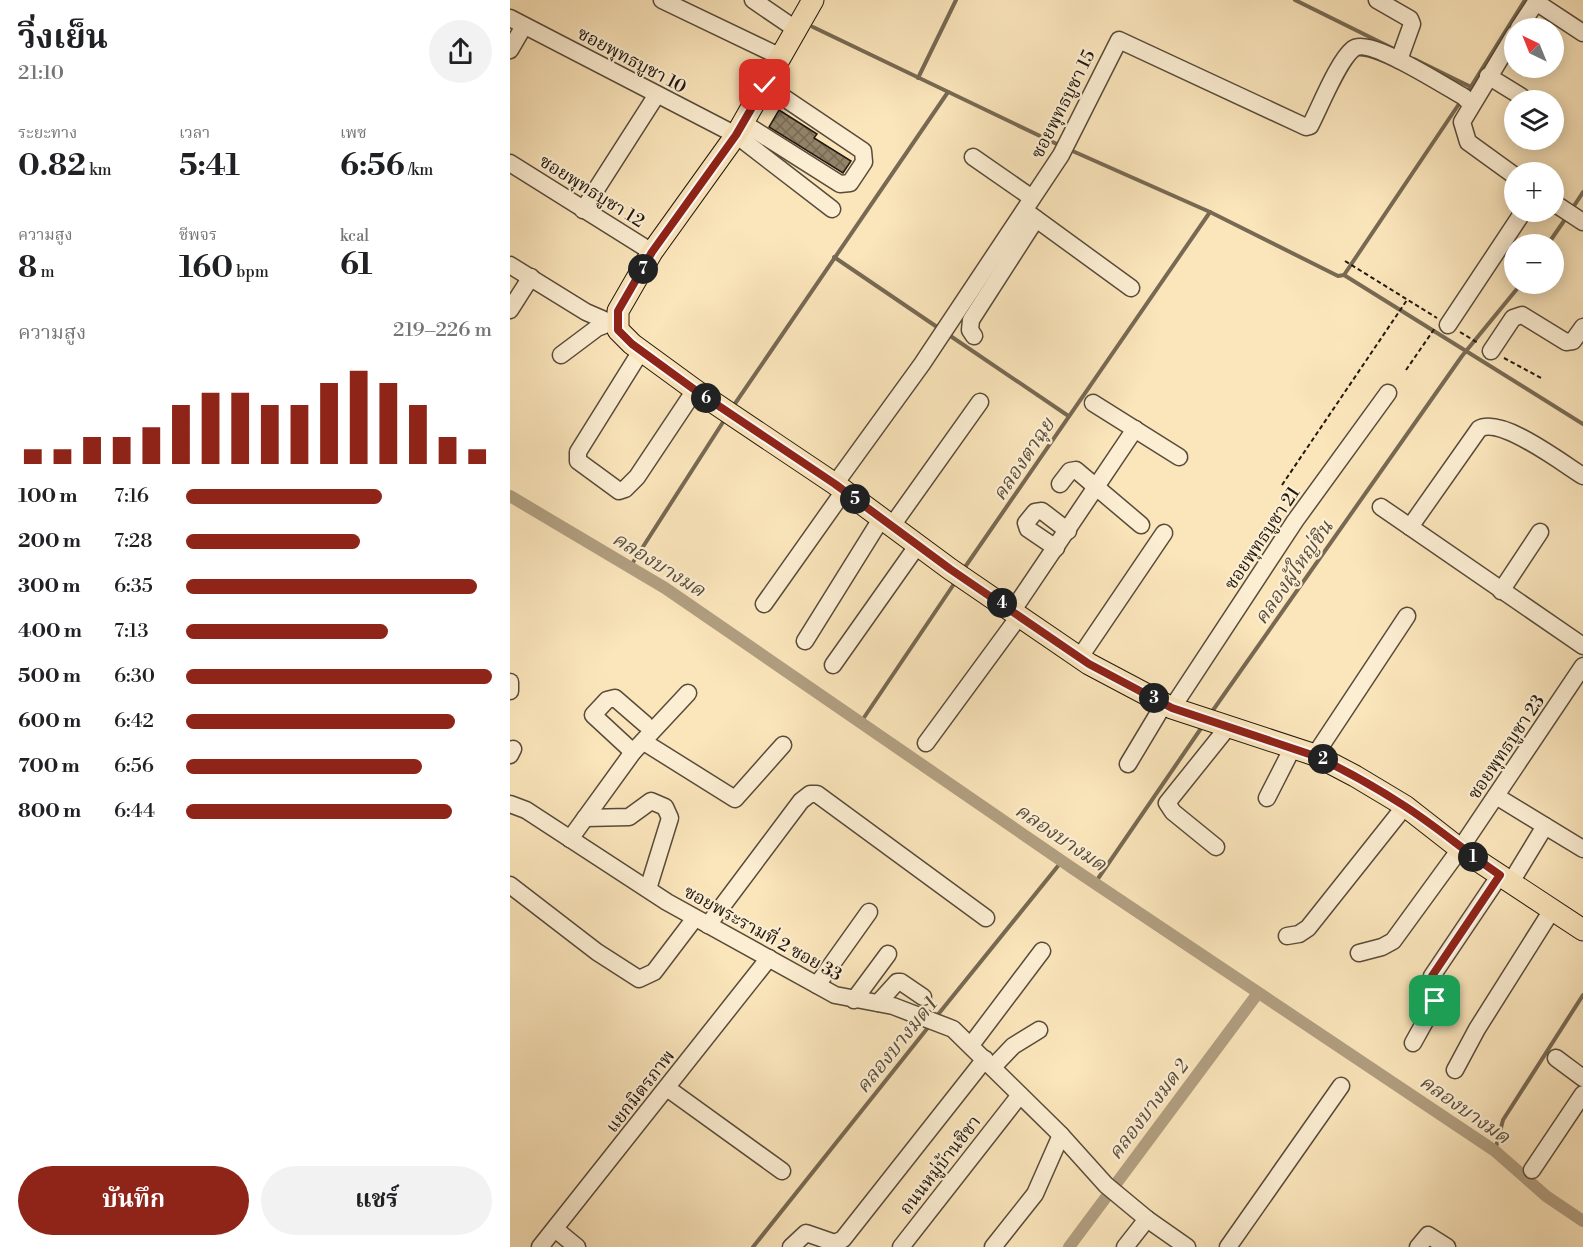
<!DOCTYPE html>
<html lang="th">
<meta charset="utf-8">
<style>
body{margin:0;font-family:"Libre Bodoni","Noto Serif Thai",serif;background:#f2f2f2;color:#202124;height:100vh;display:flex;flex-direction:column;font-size:22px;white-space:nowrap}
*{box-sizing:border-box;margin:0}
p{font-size:20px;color:#757577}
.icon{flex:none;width:33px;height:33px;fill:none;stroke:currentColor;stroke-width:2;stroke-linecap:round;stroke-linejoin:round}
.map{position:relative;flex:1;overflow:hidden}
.side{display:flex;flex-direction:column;background:#fff;width:510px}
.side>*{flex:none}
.needle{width:39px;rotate:317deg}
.fabs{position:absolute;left:994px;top:18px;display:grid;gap:12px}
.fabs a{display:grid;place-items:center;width:60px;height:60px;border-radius:50%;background:#fff;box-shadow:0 3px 15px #0003;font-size:30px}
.pin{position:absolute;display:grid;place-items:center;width:51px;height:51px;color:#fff;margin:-26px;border-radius:12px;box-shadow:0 3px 9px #0006}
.km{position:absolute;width:30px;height:30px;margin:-15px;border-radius:50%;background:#222;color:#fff;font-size:16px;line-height:30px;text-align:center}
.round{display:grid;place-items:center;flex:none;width:63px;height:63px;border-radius:32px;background:#f2f2f2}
.overview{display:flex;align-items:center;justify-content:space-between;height:102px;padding:0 18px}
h1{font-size:33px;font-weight:700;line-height:45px}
.stats{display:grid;grid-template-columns:repeat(3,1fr);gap:9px;height:102px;padding:6px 18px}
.stats div{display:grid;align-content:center}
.stats b{font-size:30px;font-weight:700}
.stats small{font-size:16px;font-weight:400}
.stats p{font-size:16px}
.chart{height:168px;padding:12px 18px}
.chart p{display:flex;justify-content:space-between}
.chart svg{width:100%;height:108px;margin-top:6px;stroke:#8f2418;stroke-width:6}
.primary-button{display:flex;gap:12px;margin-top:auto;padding:12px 18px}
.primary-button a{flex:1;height:69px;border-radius:36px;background:#8f2418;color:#fff;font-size:24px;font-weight:700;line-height:69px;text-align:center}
.primary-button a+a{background:#f2f2f2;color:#202124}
ul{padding:0 18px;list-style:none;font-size:20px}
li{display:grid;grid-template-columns:96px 72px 1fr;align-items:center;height:45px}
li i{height:15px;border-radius:8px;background:#8f2418}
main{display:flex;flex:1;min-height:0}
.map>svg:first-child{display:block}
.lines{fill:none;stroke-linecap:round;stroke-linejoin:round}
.stream{stroke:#776953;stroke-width:4}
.canal{stroke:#b19f81;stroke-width:12}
.building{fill:url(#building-cross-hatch);stroke:#21180f;stroke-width:1.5}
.minor-casing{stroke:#584b3a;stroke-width:19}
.major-casing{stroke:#21180f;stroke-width:23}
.path{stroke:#21180f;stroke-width:2;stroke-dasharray:4.5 3;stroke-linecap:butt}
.minor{stroke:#fceed3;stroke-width:16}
.major{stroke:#fbe5bb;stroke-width:21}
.route-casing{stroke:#fff;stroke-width:12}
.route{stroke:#8f2418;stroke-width:8}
.labels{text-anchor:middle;stroke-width:4.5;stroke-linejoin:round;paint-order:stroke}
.street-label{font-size:18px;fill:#21180f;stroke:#fceed3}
.water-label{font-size:20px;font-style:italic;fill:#5b4e3d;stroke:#fceed3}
</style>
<main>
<section class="side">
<div class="overview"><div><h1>วิ่งเย็น</h1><p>21:10</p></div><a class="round"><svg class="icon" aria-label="share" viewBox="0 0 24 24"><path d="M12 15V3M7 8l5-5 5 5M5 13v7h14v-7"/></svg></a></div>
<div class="stats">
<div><p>ระยะทาง</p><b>0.82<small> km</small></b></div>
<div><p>เวลา</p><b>5:41</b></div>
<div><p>เพซ</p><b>6:56<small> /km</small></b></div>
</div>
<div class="stats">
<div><p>ความสูง</p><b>8<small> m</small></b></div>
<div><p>ชีพจร</p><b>160<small> bpm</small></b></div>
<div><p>kcal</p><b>61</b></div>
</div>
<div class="chart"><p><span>ความสูง</span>219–226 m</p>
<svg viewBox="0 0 160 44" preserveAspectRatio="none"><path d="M5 44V38M15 44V38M25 44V33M35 44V33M45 44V29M55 44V20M65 44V15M75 44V15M85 44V20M95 44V20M105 44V11M115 44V6M125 44V11M135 44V20M145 44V33M155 44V38"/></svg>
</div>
<ul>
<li><b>100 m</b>7:16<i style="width:64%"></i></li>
<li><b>200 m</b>7:28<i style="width:57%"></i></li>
<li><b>300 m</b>6:35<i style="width:95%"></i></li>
<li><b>400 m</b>7:13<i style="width:66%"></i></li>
<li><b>500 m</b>6:30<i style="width:100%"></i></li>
<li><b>600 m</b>6:42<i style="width:88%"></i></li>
<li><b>700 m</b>6:56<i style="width:77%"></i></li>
<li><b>800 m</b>6:44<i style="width:87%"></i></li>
</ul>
<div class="primary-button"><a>บันทึก</a><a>แชร์</a></div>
</section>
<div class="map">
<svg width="1073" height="1247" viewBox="0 0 1073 1247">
<defs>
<pattern id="building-cross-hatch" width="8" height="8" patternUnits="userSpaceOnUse" patternTransform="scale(1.5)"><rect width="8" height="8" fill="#928368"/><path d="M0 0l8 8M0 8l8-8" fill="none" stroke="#776a54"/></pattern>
</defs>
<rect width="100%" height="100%" fill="#fbe5bb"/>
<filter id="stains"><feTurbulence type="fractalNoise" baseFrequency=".00333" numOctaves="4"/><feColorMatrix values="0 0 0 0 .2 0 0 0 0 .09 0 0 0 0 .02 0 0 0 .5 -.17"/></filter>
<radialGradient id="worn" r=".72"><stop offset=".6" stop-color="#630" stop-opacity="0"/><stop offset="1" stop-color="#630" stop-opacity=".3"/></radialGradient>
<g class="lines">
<!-- stream -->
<g class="stream">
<polyline points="785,0 884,49"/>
<polyline points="303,27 551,146"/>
<polyline points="904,59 961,87"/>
<polyline points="408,78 446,0"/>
<polyline points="957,93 1015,0"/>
<polyline points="558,149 700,212 828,276 834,275 951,101"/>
<polyline points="1062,209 1073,192"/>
<polyline points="1038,244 1056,218"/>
<polyline points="324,257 430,329"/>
<polyline points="834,275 1073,424"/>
<polyline points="436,333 557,415"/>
<polyline points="222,408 438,92"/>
<polyline points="120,567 215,419"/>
<polyline points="453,570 700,212"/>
<polyline points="701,713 952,356 1011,284"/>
<polyline points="351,722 446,581"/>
<polyline points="585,883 694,724"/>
<polyline points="426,1017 552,861"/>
<polyline points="985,1151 993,1120 1073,995"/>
<polyline points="243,1247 420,1025"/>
</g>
<!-- canal -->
<g class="canal">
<polyline points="0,496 155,588 565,870 985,1151 1036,1196 1073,1221"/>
<polyline points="559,1247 748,993"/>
</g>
</g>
<!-- building -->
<polygon class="building" points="269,110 307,134 304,138 341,161 333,173 259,127"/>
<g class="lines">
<!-- minor casing -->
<g class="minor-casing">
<g id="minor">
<polyline points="152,0 271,57"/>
<polyline points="243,0 287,30"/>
<polyline points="867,0 900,19 902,24 889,60"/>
<polyline points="0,18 226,135 322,209"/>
<polyline points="1009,28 1026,2 1073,33"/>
<polyline points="1005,34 952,122 958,142 1005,176"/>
<polyline points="0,50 14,26"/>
<polyline points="978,76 1012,97"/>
<polyline points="232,122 330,184 340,183 354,162 353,151 255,85"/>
<polyline points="463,157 522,198"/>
<polyline points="0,163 142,252"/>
<polyline points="1044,203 1073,222"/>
<polyline points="73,210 146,96"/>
<polyline points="518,213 621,288"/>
<polyline points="0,265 76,312 106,325"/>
<polyline points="0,310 21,277"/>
<polyline points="938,325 1013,212"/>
<polyline points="464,336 460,330 461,320 526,219"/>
<polyline points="131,351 68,452 68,461 109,491 115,489 127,477 185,390"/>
<polyline points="981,351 1003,318 1012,315 1056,342 1063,341 1073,327"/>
<polyline points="51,355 87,328 100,323"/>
<polyline points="583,403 669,457"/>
<path d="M325,484L412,364L551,155L609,40L796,127L800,126C810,107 828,61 843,49C858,36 936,87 954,97L961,104"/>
<polyline points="550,484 560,471 566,470 631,525"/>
<polyline points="871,507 1073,646"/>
<polyline points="381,527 470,402"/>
<path d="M900,527L969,429C991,416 1052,463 1073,476"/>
<polyline points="546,548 518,529 516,523 525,512 532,511 558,531"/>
<polyline points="991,591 1030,532"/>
<polyline points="254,604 334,491"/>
<polyline points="503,610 625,429"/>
<polyline points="295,641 371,519"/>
<polyline points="570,657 654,533"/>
<polyline points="323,665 407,546"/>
<polyline points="0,682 0,691"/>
<polyline points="662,708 785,521 878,393"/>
<polyline points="134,742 225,799 273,745"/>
<polyline points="416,743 510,615"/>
<polyline points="123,752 83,715 97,700 105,698 135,724"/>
<polyline points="0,755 3,749"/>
<polyline points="805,755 897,616"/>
<polyline points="618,764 654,704"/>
<polyline points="986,796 1073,849"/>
<polyline points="757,798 782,749"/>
<polyline points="0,804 16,810 157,902 325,995 383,1006 443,1029 551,1135 596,1185 637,1219 677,1247"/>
<polyline points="75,818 119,817 141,801 155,807 160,818 138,889"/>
<polyline points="60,839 123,752 178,693"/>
<polyline points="706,847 663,812 657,803 718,727"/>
<polyline points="1001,882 1035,826"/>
<polyline points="0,885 87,952 129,979 144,972 185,918"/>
<polyline points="198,925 291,801 300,794 307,794 476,918"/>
<polyline points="777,936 789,934 798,928 895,806"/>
<polyline points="849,953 872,947 883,941 950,849 1073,666"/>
<polyline points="307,985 359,912"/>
<polyline points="344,1000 378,954"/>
<polyline points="368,1003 387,982 391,982 413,997"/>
<path d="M903,1043L923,1007C926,997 919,986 922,976L990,875"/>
<polyline points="461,1045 532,951"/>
<polyline points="1046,1058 1073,1078"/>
<polyline points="483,1067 503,1046 529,1030"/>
<polyline points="945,1070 967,1029 1042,910"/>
<polyline points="157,1088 272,1171"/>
<polyline points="1022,1170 1073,1094"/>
<polyline points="45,1229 67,1247"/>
<polyline points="30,1247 259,958"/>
<polyline points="281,1247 296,1233 325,1243 333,1239 475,1059"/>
<polyline points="391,1247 510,1095"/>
<polyline points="483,1247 525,1194 551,1135"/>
<polyline points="615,1247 637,1219"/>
<polyline points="718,1247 831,1086"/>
<polyline points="908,1247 918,1235 937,1247"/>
</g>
</g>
<!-- major casing -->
<g class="major-casing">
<polyline id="major" points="303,0 226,135 142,252 108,311 108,330 122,344 185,390 325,484 440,569 579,664 662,708 805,755 845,776 895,806 950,849 1073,930"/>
</g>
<!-- path -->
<g class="path">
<polyline points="835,261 927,318"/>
<polyline points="950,332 968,343"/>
<polyline points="994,358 1033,379"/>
<polyline points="896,370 925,328"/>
<polyline points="772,485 897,300"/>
</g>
<!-- minor -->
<use href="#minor" class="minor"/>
<!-- major -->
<use href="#major" class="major"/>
</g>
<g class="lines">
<!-- route casing -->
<g class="route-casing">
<path id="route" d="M255,85L226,135L142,252L108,311V330L122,344L185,390L325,484L440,569L579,664L662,708L805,756C835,770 865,787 893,805C926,826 957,853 990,875L922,976L920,982L925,1001"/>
</g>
<!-- route -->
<use href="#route" class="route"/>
</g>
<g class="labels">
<!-- street labels -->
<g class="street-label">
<text transform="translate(122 60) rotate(28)" y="6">ซอยพุทธบูชา 10</text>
<text transform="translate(553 104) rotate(-63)" y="6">ซอยพุทธบูชา 15</text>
<text transform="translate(82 191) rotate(32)" y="6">ซอยพุทธบูชา 12</text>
<text transform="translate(752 538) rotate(-56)" y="6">ซอยพุทธบูชา 21</text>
<text transform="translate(996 747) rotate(-56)" y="6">ซอยพุทธบูชา 23</text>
<text transform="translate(253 933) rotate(29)" y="6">ซอยพระรามที่ 2 ซอย 33</text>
<text transform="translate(130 1091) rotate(-52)" y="6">แยกมิตรภาพ</text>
<text transform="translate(430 1165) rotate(-52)" y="6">ถนนหมู่บ้านชิชา</text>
</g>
<!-- water labels -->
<g class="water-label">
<text transform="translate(513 459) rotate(-56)" y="7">คลองตาฉุย</text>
<text transform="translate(149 564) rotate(32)" y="7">คลองบางมด</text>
<text transform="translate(783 572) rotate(-55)" y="7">คลองผู้ใหญ่ชิน</text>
<text transform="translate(551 837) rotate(34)" y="7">คลองบางมด</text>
<text transform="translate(386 1045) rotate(-51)" y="7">คลองบางมด 1</text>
<text transform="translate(638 1109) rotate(-53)" y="7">คลองบางมด 2</text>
<text transform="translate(955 1109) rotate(35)" y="7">คลองบางมด</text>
</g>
</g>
<rect width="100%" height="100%" filter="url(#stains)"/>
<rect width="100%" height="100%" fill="url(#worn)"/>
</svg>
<div class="fabs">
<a><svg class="needle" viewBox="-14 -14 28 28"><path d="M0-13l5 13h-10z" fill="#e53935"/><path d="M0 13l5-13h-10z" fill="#757577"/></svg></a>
<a><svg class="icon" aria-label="layers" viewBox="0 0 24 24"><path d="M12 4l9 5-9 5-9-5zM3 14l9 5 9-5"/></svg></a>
<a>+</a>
<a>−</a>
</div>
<div class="pin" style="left:925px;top:1001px;background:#1e9e55"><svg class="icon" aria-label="arrive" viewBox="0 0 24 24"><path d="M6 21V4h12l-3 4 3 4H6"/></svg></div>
<div class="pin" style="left:255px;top:85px;background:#d93025"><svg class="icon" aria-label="check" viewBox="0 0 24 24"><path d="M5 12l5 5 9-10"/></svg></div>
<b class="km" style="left:963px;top:857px">1</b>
<b class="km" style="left:813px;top:759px">2</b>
<b class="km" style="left:644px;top:698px">3</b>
<b class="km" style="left:492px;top:603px">4</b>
<b class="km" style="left:345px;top:499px">5</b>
<b class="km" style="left:196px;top:398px">6</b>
<b class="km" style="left:133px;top:269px">7</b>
</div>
</main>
